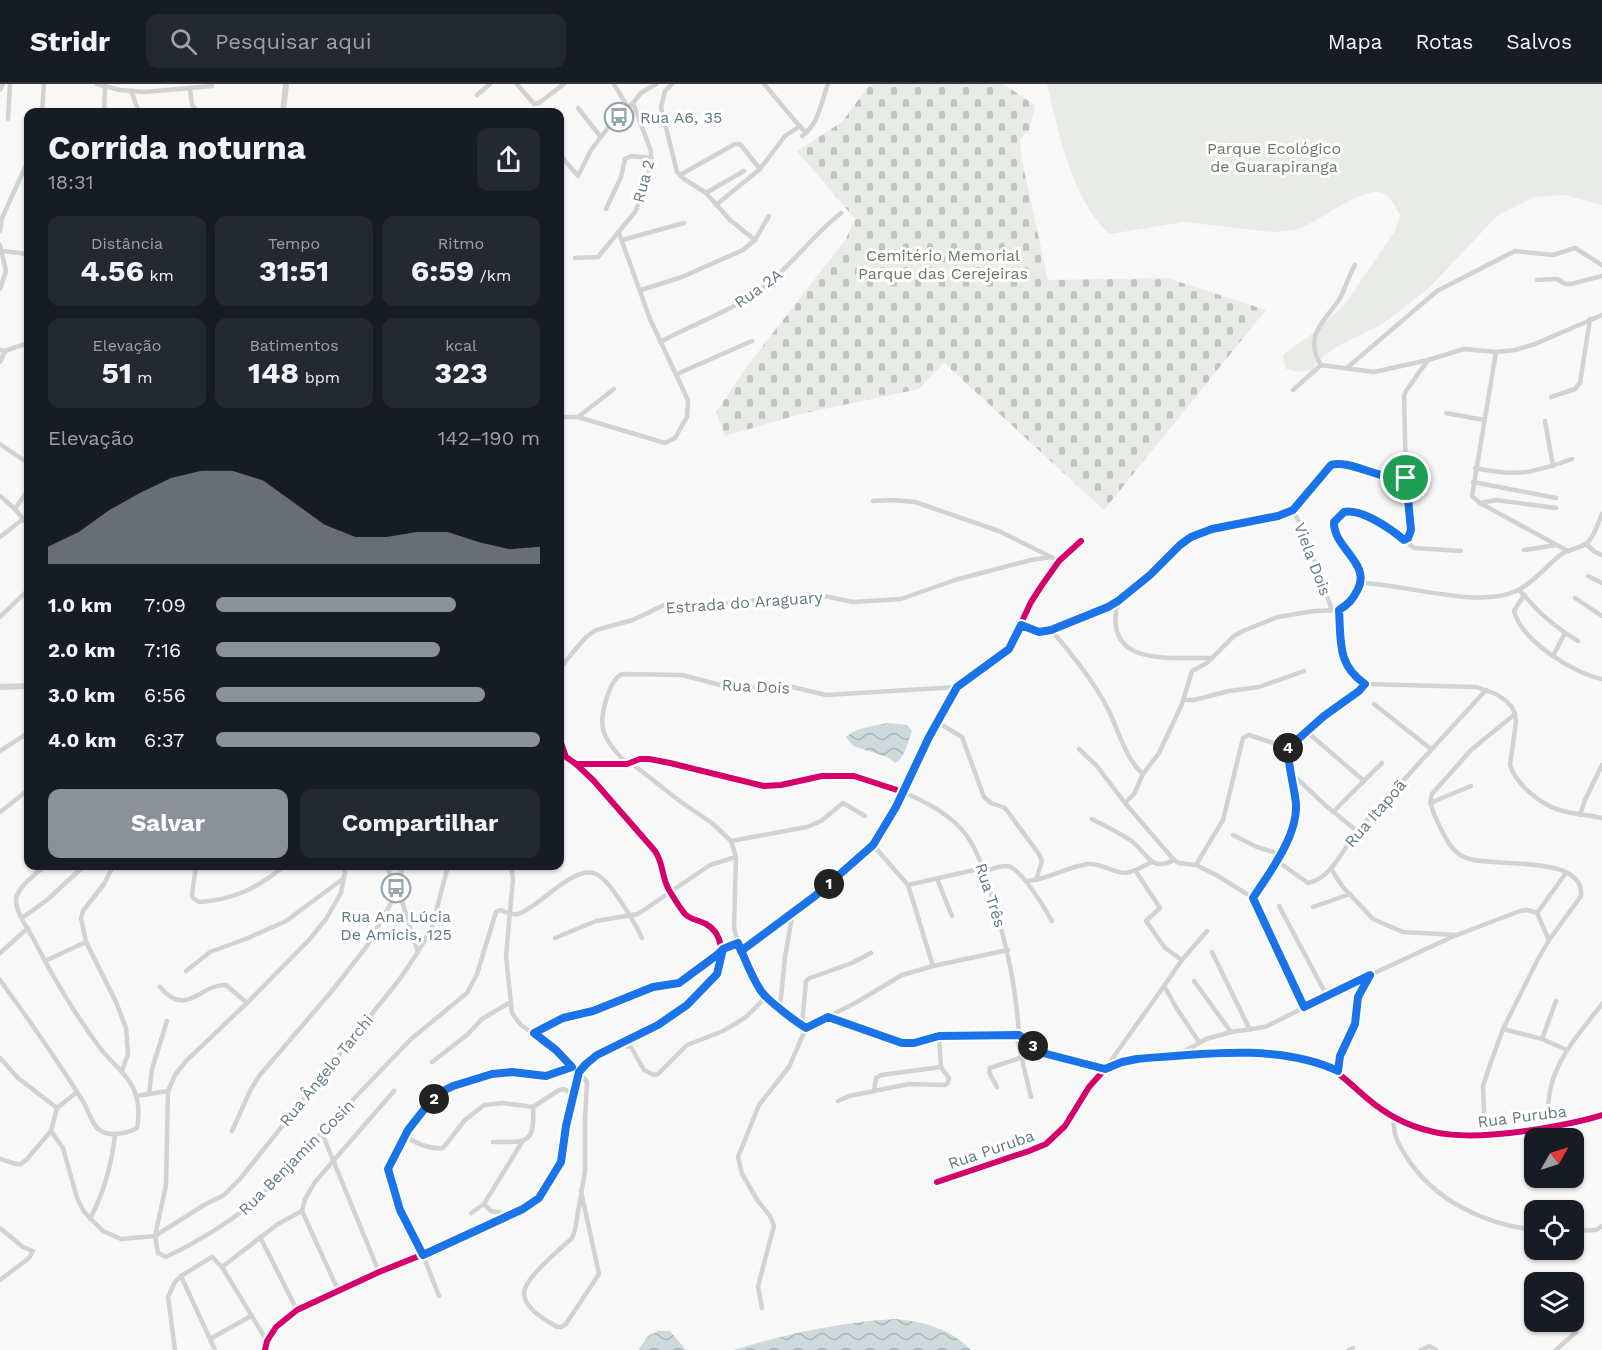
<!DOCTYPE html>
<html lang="pt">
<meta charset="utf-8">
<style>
body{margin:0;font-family:"Work Sans",sans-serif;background:#242831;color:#f1f3f6;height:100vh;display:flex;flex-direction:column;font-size:22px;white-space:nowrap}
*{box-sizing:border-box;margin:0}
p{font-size:20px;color:#9ea1a6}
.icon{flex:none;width:33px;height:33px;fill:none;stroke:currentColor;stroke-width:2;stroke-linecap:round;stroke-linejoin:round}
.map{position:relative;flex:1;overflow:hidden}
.sheet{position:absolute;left:24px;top:24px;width:540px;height:762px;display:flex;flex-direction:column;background:#171b24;border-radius:12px;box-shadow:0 2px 4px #0004}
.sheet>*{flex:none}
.needle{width:39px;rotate:51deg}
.tools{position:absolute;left:1524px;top:1044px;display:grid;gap:12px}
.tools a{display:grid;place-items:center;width:60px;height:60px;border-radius:12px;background:#171b24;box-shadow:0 2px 4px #0004;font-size:30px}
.pin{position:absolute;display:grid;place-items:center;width:51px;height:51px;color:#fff;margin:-26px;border:3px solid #fff;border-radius:50%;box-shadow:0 2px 6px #0007}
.km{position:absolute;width:30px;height:30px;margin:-15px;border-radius:50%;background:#222;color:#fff;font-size:16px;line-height:30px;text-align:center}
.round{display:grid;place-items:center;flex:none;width:63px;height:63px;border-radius:12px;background:#242831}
.summary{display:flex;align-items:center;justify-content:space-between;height:102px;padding:0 24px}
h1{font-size:33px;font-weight:700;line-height:45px}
.metrics{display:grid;grid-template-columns:repeat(3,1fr);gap:9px;height:102px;padding:6px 24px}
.metrics div{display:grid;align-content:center;border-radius:12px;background:#242831;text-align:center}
.metrics b{font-size:30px;font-weight:700}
.metrics small{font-size:16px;font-weight:400}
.metrics p{font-size:16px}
.chart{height:168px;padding:12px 24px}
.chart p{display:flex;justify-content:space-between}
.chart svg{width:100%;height:108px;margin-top:6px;fill:#8c9099;opacity:.7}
.cta{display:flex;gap:12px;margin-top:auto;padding:12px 24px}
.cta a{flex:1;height:69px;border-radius:12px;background:#8c9099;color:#fff;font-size:24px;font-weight:700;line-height:69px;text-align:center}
.cta a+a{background:#242831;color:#f1f3f6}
ul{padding:0 24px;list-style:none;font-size:20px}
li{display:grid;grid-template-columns:96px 72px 1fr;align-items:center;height:45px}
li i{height:15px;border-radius:8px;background:#8c9099}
header{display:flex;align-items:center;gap:36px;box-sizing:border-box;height:84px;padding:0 30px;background:#171b24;border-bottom:2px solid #363941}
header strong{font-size:28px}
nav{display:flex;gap:33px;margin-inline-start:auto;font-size:21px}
.search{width:420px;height:54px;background:#242831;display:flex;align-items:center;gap:15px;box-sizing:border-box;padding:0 21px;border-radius:12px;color:#9ea1a6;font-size:22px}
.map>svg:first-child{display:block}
.cemetery{fill:url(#cemetery-stones)}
.park{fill:#e9ece6}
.water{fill:url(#water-waves)}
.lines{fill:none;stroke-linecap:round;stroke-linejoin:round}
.minor{stroke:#d1d2d3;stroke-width:4.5}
.tertiary{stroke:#d1d2d3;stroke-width:6}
.cycleway-casing{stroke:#fff;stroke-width:10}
.cycleway{stroke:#d6006c;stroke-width:6}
.route-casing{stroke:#fff;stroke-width:12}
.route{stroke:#1a73e8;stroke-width:8}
.labels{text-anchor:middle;stroke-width:6;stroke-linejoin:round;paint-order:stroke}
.poi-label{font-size:16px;fill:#627a84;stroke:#fff;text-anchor:start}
.park-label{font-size:16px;fill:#6a7b61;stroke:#fff}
.street-label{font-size:16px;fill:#627a84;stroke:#fff}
</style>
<header>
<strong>Stridr</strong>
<div class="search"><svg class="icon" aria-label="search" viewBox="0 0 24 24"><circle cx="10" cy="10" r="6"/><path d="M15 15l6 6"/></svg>Pesquisar aqui</div>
<nav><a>Mapa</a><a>Rotas</a><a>Salvos</a></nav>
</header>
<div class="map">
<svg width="1602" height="1266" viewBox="0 0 1602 1266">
<defs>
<pattern id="cemetery-stones" width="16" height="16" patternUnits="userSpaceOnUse" patternTransform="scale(1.5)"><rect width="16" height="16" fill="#e9ece6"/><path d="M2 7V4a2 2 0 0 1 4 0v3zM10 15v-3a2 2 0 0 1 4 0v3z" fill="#c0c4c0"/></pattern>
<pattern id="water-waves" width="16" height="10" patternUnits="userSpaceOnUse" patternTransform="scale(1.5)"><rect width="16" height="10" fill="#ced9db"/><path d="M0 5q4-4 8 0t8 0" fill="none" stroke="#abb5b7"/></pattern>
</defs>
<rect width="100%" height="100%" fill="#f8f8f8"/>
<!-- cemetery -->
<polygon class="cemetery" points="870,0 1003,0 1035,21 1030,45 1020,55 1022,77 1048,196 1167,194 1266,226 1104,426 944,279 919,305 805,329 725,352 716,328 748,281 846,155 855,135 797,67 842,38"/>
<!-- park -->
<path class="park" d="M1047,0H1602V121L1565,111L1534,113L1497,132L1428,205L1384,239L1338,262L1318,276L1312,286L1299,288L1286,285L1283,271L1320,244L1345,220L1395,147L1400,131C1395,124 1392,112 1383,109C1363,102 1321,136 1301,144C1292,147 1282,147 1273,148L1184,138L1110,150C1074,121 1057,45 1047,0Z"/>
<!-- water -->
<g class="water">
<path d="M888,639L907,641L912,647C907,659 906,673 895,679L887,673L853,662L846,653C856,643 875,642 888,639Z"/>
<path d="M895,1235C925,1238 949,1244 971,1266H733C787,1250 839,1238 895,1235Z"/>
<polygon points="658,1247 670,1247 686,1266 638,1266 648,1252"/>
</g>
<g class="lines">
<!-- minor -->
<g class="minor">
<polyline points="97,0 120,6 144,8 212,2"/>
<polyline points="517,0 534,20 539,19 564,0"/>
<polyline points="614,0 628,24"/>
<polyline points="672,0 665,7 661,23 677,88 684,95 706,109 730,136 755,156"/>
<polyline points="764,0 802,45 807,48"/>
<polyline points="190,4 192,21 198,28"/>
<polyline points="0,6 3,0"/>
<polyline points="131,7 139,28"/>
<polyline points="477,11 490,0"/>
<polyline points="578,24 600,52"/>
<polyline points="42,28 44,0"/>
<polyline points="104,28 105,3"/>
<polyline points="8,35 10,0"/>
<path d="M802,52C819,40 821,18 828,0"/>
<polyline points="560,71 578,92 591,66 613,37 633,19 641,9 656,0"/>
<polyline points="680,91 735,60 740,60 760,85"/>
<polyline points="706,109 744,87"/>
<polyline points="716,121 760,85 785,52 800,42"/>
<polyline points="606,125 621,93 625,75 631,72 652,74"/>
<polyline points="0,147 2,134 28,77"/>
<polyline points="622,156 684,139"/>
<polyline points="0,161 6,187 0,205"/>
<polyline points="2,167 28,170"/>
<polyline points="575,174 598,173 635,128 643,109 650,84 651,67 633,19"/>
<polyline points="1537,196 1557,195 1565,200 1571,200 1602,192"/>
<polyline points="641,206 682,193 743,166 755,156 769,132"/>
<path d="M660,258C695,239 733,227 765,202C793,180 813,151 841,129"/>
<polyline points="0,266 5,267 28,259"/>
<polyline points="1496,268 1472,412 1480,419 1566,466"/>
<polyline points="0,278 5,267"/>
<polyline points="1321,281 1374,288 1428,276 1464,265 1496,268 1515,266 1535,260 1602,231"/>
<path d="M1321,281C1301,249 1329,235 1341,212C1346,202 1349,191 1355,181"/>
<polyline points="1348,283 1437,207 1515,167 1553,171 1575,164 1602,181"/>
<polyline points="677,290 752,257"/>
<polyline points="1293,306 1321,281"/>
<polyline points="1551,313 1575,305 1580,299 1590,235"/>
<polyline points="1446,329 1484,336"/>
<polyline points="560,333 578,333 665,359 675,354 687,333 688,316 650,235 619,149"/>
<polyline points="578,333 614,305"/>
<polyline points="1545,337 1553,382"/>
<polyline points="0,360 28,379"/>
<path d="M1475,384C1517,393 1533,389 1572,375"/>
<polyline points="1473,398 1556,414"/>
<polyline points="0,412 15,425 28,441"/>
<polyline points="873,417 893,416 915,418 999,447 1059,477"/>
<polyline points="1480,419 1496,416 1556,424"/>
<polyline points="15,425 28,406"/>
<polyline points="1293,426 1305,450 1332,526"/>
<polyline points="0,453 23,435"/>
<polyline points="1404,456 1408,454 1411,446 1406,394 1404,312 1406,307 1428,276"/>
<polyline points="1586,460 1595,468 1602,471"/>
<polyline points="1524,466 1557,461"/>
<polyline points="1588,492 1602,499"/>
<path d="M1361,499C1404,500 1479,525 1516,507C1532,500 1546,483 1559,472C1569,464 1580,465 1587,459C1595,452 1598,439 1602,430"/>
<path d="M1519,506L1524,511L1514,527C1521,556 1574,590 1602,595"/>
<path d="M1524,511C1538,529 1558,545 1578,557"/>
<polyline points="1575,514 1602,532"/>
<path d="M1118,517C1101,584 1170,573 1212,574"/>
<path d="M1339,526C1341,557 1337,582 1365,600L1476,603L1496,610L1505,616L1512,623L1515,630L1516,638L1510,681C1516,700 1540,720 1559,726C1573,730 1588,731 1602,734"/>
<polyline points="0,533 28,506"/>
<path d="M1021,541L1039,548L1051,546L1108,523L1123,513L1150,491L1180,461L1191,453L1212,445L1278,432L1293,426L1331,381C1349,375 1382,397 1406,394"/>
<path d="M1051,546C1072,570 1093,596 1108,625C1118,645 1126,676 1143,690L1134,710L1125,719"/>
<polyline points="1553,572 1565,549"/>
<polyline points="560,584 585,554 596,546 633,536 664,521 719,520 814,510 853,518 901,515 955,496 1031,476 1051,473"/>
<polyline points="1183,616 1194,616 1229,607 1259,603 1304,587"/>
<polyline points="1374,620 1431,665"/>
<polyline points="937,638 962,653 984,713 991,719 1005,724 1039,770 1042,777 1036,796"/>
<polyline points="1306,647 1364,697"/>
<polyline points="560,656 566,673 576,680 627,680 640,675 649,675 670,679 764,702 781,701 822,692 854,692 903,708 929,653 957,603 1009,565 1031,518 1042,501 1059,477 1081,457"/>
<polyline points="1288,664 1324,632 1365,600"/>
<polyline points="1079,665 1097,682 1125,719 1174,776 1179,779 1196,781 1223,736 1243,654 1249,651 1288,664"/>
<polyline points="0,667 28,649"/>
<polyline points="631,679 681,718 712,739 731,757 736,773 734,844 738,859 761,907 768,916 806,944"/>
<path d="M627,680C618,670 606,658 603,645C600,631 609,596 622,590L682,591L724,602L741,604L784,601L826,611L957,603"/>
<polyline points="1291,689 1325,721 1357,747"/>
<polyline points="1143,690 1159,669 1182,620 1192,587 1207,579 1234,552 1245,546 1278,533 1314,527 1339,526 1351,518 1361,499 1361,492 1355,477 1340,460 1335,450 1334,438 1338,431 1344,428 1358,428 1399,452 1414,464 1461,467"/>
<polyline points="1430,719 1471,702"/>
<polyline points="0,728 28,706"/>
<polyline points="1333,728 1382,679"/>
<polyline points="1580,731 1585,716 1602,681"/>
<path d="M1092,735C1105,742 1118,748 1130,756C1147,767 1149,789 1174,776"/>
<polyline points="1233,751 1257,763 1280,770"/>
<polyline points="731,757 807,743 821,737 843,719 865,732"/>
<polyline points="873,761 908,801 933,882"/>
<path d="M1277,777L1308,799C1331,795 1343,765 1357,747L1486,606"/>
<path d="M1196,781L1218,792L1253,814C1269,789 1298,752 1296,720C1294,701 1288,683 1288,664"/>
<polyline points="113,782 104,800 83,827 81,834 86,858 116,918 126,944 128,970 122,987"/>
<path d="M196,782L192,810L193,814L199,818C233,816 258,804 284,782"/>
<polyline points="386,782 398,805 418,868"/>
<polyline points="511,782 513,795 506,872 512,929 521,941 556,966 572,983"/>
<polyline points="1135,786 1160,824 1146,837 1165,864 1182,876"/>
<polyline points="1332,786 1342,802 1373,835 1403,848 1457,851 1520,827 1527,826 1537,829 1549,856"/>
<path d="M984,787C991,786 1000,781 1007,782C1021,783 1045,825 1052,837"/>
<polyline points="937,795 952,832"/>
<path d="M1026,797C1049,796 1067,782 1089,780C1103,779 1117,792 1130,788C1138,786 1145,781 1152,778"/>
<polyline points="908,801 983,784"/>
<polyline points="1253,814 1304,923"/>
<polyline points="1279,822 1327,912"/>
<polyline points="1313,823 1350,810"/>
<polyline points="1537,829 1566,789"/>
<polyline points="22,834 47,816 84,782"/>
<polyline points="555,854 596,837 638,830 710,781 736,773"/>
<path d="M741,867L815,812L873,761L887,740L903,708C926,718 952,731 967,752C980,771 986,794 993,816C1007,863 1016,901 1019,951"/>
<polyline points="1212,868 1250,946"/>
<polyline points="0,869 28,844"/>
<polyline points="45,877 86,858"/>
<polyline points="186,887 210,868 248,854 286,837 344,794"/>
<path d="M0,896C29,936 58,977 84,1019C89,1028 92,1042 101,1047C111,1053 128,1049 137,1044C139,1035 139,1020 136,1012C131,992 112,980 100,964C75,930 52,892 33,854C27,843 16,829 16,816C17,803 36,790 45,782"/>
<polyline points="1194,897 1231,948"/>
<path d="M160,903C187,935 199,900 226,901L247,919"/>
<polyline points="780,923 785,873 793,827"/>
<polyline points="828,933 902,959 914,959 939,952 1019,951 1039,968 1105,985 1164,902"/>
<polyline points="802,941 806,897 810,894 852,879 871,869"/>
<polyline points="1503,945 1542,955 1567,966"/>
<polyline points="534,949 563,934 593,927 653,903 679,899 723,865 738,859"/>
<polyline points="1016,951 1031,1013"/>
<polyline points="1542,955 1556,917"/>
<polyline points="1199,958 1176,923 1164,902 1182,876 1207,847"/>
<polyline points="619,961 631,963 644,986 654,991 658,990 687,961 723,947 746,933 766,913"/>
<polyline points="1178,971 1206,955 1231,948 1265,943 1370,891"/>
<polyline points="0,974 18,994 57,1024"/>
<polyline points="432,978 467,951 482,935 509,919"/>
<polyline points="1338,987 1339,972 1355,940 1357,913 1370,891 1454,852"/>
<polyline points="997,1003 989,988 990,984 1020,974"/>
<path d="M168,1007L166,1101L155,1152L158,1169L166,1173C200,1157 228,1139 257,1116L411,955L467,909L477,890L496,828L500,826C506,828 512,831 518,830C537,825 574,780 596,790C610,796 635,839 642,854"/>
<polyline points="874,1007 876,994 881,991 941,983"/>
<polyline points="149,1010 152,985 167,937"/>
<polyline points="136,1012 168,1007 175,991 186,977 247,919 309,856 326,835 341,809 346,782"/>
<polyline points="838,1017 849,1012 909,1000 945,1001 948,999 949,994 941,983 939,952"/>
<path d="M1394,1033C1392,1048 1398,1060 1406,1072C1433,1116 1484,1140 1534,1146"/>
<path d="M1550,1044C1540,991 1572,959 1602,920"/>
<polyline points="51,1047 63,1064 77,1114 84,1128 103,1147 121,1155 155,1152 204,1121 224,1111 240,1095 399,896 418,868 432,843 448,782"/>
<polyline points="232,1047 251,1005 260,991 331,908 367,862 396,810 403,782"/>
<polyline points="322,1049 379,1188"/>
<path d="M404,1052C414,1058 431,1066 443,1064L465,1036L484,1021L503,1019L533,1023L559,1006L564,1005L574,1011"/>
<path d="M1485,1052L1483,1002L1491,978L1503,945L1537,877L1549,856L1581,812C1585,768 1487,785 1464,773C1451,767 1445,753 1439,741C1435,732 1428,720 1432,710L1471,666L1515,630"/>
<path d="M493,1058C527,1058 535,1061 533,1023"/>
<polyline points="0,1075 16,1080 21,1080 27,1075 51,1047 57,1024 77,1008"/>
<path d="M937,1098L1029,1067L1046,1060L1065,1042L1089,1003L1105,985L1122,978L1137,975C1187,971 1269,962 1315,977C1342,986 1358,1010 1381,1025C1427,1057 1474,1054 1526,1047C1552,1043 1577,1039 1602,1031"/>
<polyline points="484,1120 491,1127 507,1130"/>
<polyline points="302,1127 338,1206"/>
<polyline points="471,1129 484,1120 522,1058"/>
<path d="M90,1135C104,1108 112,1080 115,1050"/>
<polyline points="0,1144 23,1163 33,1167 29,1174 0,1196"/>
<polyline points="1574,1147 1596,1146 1602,1142"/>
<polyline points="260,1153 297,1226"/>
<polyline points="222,1183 267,1257"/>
<path d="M439,1212L423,1171L400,1126L388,1085L404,1052L426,1024L436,1013L453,1002L492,990L512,988L546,992L572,983L579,988L587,998L585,1035V1087L575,1146L572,1154C561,1165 522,1195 524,1211C526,1226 546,1236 557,1243H561L566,1240L599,1190L581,1107"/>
<polyline points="762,1224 758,1202 774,1142 770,1132 758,1117 742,1090 738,1073 759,1021 789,983 806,944 857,918 902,891 933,882 1008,866"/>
<polyline points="251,1232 210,1255 181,1192 212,1173 222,1183 278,1140 302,1127 305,1115 315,1098 394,1007"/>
<polyline points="210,1255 215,1266"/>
<polyline points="175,1266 168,1213 175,1198 181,1192"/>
<path d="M265,1266L267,1257L276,1243L297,1226L379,1188L439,1164L485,1141L523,1125L539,1114L561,1078L569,1025L579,988L586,979L673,932L687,921L717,890C725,874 723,849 706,840C699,836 691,836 685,830C679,823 674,814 669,806C661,792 664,780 655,767L593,696L576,680"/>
<polyline points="1349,1266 1353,1264"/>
<polyline points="1421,1266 1429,1262 1436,1266"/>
<polyline points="1556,1266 1576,1248"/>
</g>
<!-- tertiary -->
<g class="tertiary">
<polyline points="283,28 286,0"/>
<polyline points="0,603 28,602"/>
</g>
<!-- cycleway casing -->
<g class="cycleway-casing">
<g id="cycleway">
<polyline points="560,656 566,673 576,680 627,680 640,675 649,675 670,679 764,702 781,701 822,692 854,692 903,708 929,653 957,603 1009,565 1031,518 1042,501 1059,477 1081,457"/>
<path d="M937,1098L1029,1067L1046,1060L1065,1042L1089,1003L1105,985L1122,978L1137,975C1187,971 1269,962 1315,977C1342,986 1358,1010 1381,1025C1427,1057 1474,1054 1526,1047C1552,1043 1577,1039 1602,1031"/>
<path d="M265,1266L267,1257L276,1243L297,1226L379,1188L439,1164L485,1141L523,1125L539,1114L561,1078L569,1025L579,988L586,979L673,932L687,921L717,890C725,874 723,849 706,840C699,836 691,836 685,830C679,823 674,814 669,806C661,792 664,780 655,767L593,696L576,680"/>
</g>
</g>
<!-- cycleway -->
<use href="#cycleway" class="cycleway"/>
</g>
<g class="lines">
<!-- route casing -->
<g class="route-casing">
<path id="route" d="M1406,394C1382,397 1349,375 1331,381L1293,426L1278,432L1212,445L1191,453L1180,461L1150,491L1118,517L1108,523L1051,546L1039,548L1021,541L1009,565L957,603L929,653L896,723L873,761L815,812L741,867L738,859L723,865L717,890L687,921L658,941L597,971L586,980L579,988L566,1042L561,1078L539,1114L523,1125L423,1171L400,1126L388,1085L408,1046L426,1023L445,1006L453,1002L492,990L512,988L546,992L572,983L556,966L534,949L563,934L593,927L653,903L679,899L717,871L723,865L738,859C745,875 751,892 761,907C768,917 795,937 806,944L828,933L902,959H914L939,952L1019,951L1039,968L1105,985L1122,978L1137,975C1201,970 1279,959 1338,987L1340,972L1355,940L1358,913L1370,891L1304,923L1253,814C1269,789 1298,752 1296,720C1294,701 1288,683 1288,664L1324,632L1359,607L1365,600C1337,581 1341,557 1339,526C1349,520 1353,515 1358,505C1371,479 1333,464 1334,438L1344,428C1361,424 1391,445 1404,456L1408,454L1411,446L1406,394"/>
</g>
<!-- route -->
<use href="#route" class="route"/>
</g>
<!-- icons -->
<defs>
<g id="bus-ring" transform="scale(1.5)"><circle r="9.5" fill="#fff" stroke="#96a6ad" stroke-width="1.5"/><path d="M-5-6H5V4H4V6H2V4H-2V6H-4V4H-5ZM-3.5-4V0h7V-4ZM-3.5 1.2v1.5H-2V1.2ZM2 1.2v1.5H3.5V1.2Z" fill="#96a6ad"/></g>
</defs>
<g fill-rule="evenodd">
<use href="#bus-ring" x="619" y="33"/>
<use href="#bus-ring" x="396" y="804"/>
</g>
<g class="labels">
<!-- poi labels -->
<g class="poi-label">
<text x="640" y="39">Rua A6, 35</text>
<text x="396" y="838" text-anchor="middle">Rua Ana Lúcia<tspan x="396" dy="18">De Amicis, 125</tspan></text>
</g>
<!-- park labels -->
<g class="park-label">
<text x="1274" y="70">Parque Ecológico<tspan x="1274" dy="18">de Guarapiranga</tspan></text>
<text x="943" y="177">Cemitério Memorial<tspan x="943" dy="18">Parque das Cerejeiras</tspan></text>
</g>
<!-- street labels -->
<g class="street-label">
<text transform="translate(643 97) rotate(-75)" y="6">Rua 2</text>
<text transform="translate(758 204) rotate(-36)" y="6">Rua 2A</text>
<text transform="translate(1313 475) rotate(69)" y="6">Viela Dois</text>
<text transform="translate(744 518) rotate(-4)" y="6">Estrada do Araguary</text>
<text transform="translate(756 602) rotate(3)" y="6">Rua Dois</text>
<text transform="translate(1375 729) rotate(-49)" y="6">Rua Itapoã</text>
<text transform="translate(991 811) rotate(72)" y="6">Rua Três</text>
<text transform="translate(326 986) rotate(-51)" y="6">Rua Ângelo Tarchi</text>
<text transform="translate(1522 1032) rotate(-7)" y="6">Rua Puruba</text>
<text transform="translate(991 1065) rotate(-19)" y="6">Rua Puruba</text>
<text transform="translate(296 1073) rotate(-45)" y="6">Rua Benjamin Cosin</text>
</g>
</g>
</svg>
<div class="tools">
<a><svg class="needle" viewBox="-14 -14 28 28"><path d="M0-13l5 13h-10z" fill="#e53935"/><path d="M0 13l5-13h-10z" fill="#9ea1a6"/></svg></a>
<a><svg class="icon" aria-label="locate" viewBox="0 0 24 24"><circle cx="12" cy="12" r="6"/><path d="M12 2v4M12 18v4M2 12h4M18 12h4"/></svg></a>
<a><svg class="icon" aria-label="layers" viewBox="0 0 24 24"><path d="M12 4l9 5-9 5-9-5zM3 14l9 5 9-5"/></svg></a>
</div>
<div class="pin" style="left:1406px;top:394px;background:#1e9e55"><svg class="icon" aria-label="arrive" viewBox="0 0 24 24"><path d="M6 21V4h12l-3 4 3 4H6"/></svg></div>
<b class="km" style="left:829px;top:800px">1</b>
<b class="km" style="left:434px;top:1015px">2</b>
<b class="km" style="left:1033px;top:962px">3</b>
<b class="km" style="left:1288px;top:664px">4</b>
<section class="sheet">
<div class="summary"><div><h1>Corrida noturna</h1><p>18:31</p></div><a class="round"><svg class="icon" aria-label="share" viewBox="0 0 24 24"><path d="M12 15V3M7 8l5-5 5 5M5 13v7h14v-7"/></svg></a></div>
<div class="metrics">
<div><p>Distância</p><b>4.56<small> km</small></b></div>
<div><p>Tempo</p><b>31:51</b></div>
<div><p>Ritmo</p><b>6:59<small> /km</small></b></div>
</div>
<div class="metrics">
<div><p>Elevação</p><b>51<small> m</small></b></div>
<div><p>Batimentos</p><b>148<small> bpm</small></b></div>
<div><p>kcal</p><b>323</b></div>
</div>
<div class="chart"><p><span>Elevação</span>142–190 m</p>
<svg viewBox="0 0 160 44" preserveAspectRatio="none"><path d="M0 44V37L10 31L20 22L30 15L40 9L50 6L60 6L70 10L80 19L90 28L100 33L110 33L120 31L130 31L140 35L150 38L160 37V44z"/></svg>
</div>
<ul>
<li><b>1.0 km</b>7:09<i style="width:74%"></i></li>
<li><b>2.0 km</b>7:16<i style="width:69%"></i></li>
<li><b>3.0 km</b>6:56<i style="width:83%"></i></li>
<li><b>4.0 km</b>6:37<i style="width:100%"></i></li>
</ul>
<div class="cta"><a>Salvar</a><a>Compartilhar</a></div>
</section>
</div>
